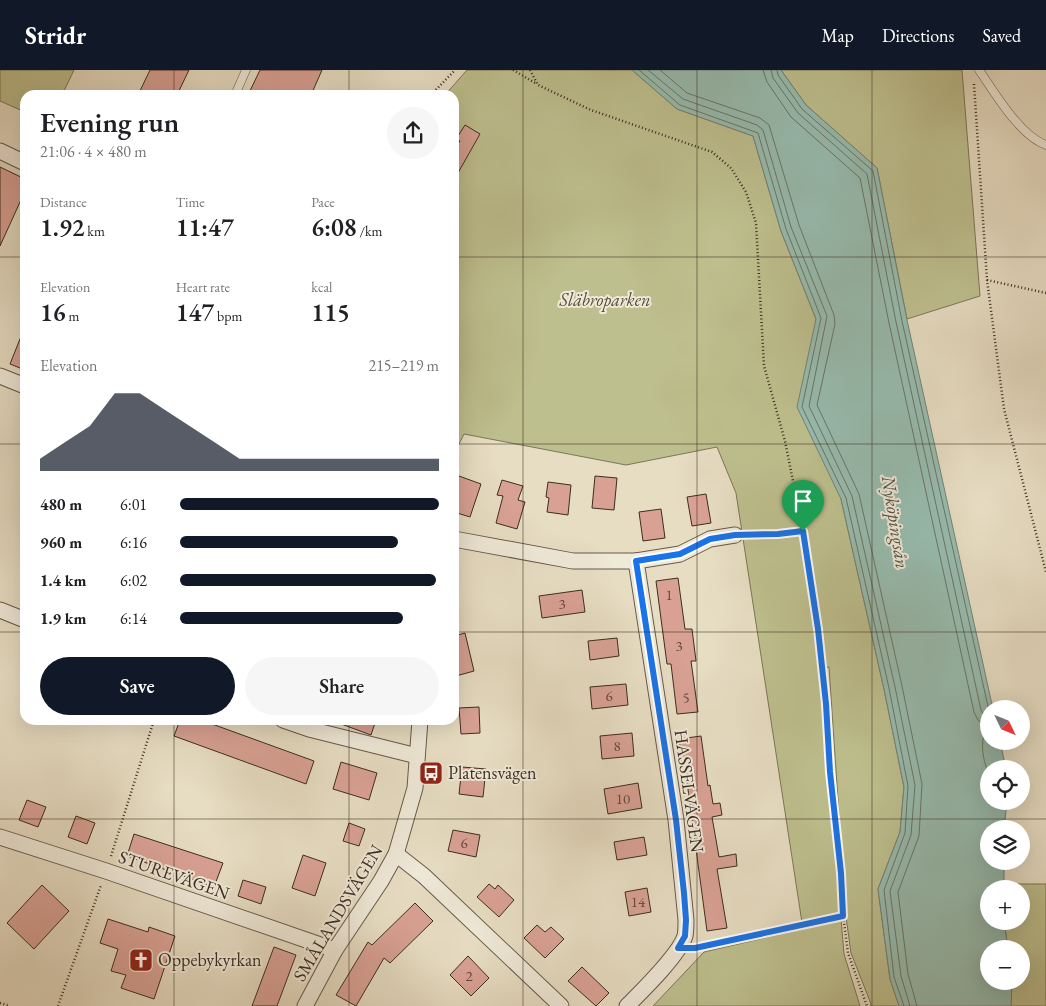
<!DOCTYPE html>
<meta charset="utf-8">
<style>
body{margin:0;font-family:"EB Garamond",serif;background:#f6f6f6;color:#202124;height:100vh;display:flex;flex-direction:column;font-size:19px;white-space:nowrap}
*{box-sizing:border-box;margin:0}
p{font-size:16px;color:#757577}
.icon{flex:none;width:28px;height:28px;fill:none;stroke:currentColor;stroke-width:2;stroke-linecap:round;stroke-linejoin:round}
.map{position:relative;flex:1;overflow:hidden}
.drawer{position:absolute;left:20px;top:20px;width:439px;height:635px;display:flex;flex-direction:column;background:#fff;border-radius:15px;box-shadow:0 5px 20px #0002}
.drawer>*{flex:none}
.needle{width:32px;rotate:133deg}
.tools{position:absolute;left:980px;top:630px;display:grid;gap:10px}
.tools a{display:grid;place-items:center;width:50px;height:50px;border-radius:50%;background:#fff;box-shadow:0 5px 20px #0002;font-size:25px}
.pin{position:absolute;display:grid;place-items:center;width:42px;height:42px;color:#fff;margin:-51px -21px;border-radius:50% 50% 50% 0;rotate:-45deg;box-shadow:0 0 5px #0007}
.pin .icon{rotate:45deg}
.round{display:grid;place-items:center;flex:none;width:52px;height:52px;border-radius:26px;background:#f6f6f6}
.summary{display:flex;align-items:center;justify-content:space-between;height:85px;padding:0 20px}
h1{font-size:28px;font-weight:600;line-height:38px}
.stats{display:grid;grid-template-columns:repeat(3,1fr);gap:8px;height:85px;padding:5px 20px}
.stats div{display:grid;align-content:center}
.stats b{font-size:25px;font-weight:600}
.stats small{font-size:14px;font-weight:400}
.stats p{font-size:14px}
.chart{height:140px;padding:10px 20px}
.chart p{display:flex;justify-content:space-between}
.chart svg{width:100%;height:90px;margin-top:5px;fill:#111827;opacity:.7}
.cta{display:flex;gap:10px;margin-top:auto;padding:10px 20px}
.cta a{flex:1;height:58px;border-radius:30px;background:#111827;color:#fff;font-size:20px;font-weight:600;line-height:58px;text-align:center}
.cta a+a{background:#f6f6f6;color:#202124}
ul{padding:0 20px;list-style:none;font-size:16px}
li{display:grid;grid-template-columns:80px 60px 1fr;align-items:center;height:38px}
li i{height:12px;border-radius:6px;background:#111827}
header{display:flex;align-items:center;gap:30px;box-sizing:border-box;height:70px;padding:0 25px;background:#111827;color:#fff}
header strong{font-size:24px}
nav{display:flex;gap:28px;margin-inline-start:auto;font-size:18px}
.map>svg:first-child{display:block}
.green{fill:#bebf8e;stroke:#7d7658}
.water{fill:#97bcaf;stroke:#738377}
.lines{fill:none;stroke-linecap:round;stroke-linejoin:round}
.shore{stroke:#6a7468;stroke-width:1}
.building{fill:#d9a194;stroke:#3c2d22}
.service-casing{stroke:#67594a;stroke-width:9}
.minor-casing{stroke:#67594a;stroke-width:17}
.path{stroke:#3c2d22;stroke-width:2.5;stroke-dasharray:1 2.5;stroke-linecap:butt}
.service{stroke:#efe9d8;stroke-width:8}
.minor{stroke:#efe9d8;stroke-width:15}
.route-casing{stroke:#fff;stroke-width:10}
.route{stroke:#1a73e8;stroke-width:6}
.grid{fill:none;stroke:#3c2d22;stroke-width:1;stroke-opacity:0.55}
.labels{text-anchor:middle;stroke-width:4;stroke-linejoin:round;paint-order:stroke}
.number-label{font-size:15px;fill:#634a3e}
.park-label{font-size:18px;font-style:italic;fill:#564a38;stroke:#efe9d8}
.poi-label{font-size:18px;fill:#3c2d22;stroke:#efe9d8;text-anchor:start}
.street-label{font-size:18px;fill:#3c2d22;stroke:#efe9d8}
.water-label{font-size:19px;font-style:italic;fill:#535145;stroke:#efe9d8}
</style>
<header>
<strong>Stridr</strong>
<nav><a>Map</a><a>Directions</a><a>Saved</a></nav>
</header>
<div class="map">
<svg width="1046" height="936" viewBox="0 0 1046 936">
<rect width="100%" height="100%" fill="#e7ddc3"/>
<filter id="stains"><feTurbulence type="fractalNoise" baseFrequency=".004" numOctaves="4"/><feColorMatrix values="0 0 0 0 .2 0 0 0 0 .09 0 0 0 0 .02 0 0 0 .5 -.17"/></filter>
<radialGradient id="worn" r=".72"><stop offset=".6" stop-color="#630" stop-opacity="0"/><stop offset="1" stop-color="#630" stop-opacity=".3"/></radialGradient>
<!-- green -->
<g class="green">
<polygon points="0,0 74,0 62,25 25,25 25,42 0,31"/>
<polygon points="467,0 632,0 677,39 753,66 781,161 816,249 841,429 884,619 904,717 900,762 878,819 890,909 899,936 870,936 871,934 851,883 846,847 829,597 820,599 844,884 860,936 653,936 704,882 803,859 736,423 717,377 626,395 464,364 454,384 454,25 445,25"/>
<polygon points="781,0 962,0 980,226 907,249 877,98 806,35"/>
<polygon points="1004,814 1046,814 1046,936 1011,936 1012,911 1021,911 1021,879 1008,879 1004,851 1021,851 1021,819 1004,819"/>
</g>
<!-- water -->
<polygon class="water" points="632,0 781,0 806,35 877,98 907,250 993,639 989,639 989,671 1000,671 1006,699 989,699 989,731 1007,731 1004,759 989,759 989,791 1004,791 1004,819 989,819 989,851 1004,851 1008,879 989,879 989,911 1012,911 1011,936 899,936 890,909 878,819 900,762 904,717 884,619 841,429 797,337 816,249 781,161 753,66 677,39"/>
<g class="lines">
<!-- shore -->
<g class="shore">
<polyline points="639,0 680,35 758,63 786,159 821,248 802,337 846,428 889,618 908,716 905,763 884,820 894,907 904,936"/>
<polyline points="648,0 683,29 757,55 763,60 791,157 827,246 809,336 852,426 895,617 915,715 911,765 890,821 901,906 910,936"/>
<polyline points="660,0 687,23 760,48 769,55 799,155 834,245 835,254 817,335 859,424 902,616 922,714 919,766 898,822 908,904 917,936"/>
<path d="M763,0L767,12L791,47L860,108L889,253L974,642L978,650L987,657C979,674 983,688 989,706"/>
<polyline points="771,0 773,8 798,43 867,104 896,252 981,640 984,645 989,649"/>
<polyline points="777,0 778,5 802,39 873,101 902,251 989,641"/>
</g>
</g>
<!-- building -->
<g class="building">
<polygon points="150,0 189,0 177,25 138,25"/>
<polygon points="260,0 322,0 311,25 248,25"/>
<polygon points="465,55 480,64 454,110 454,80 460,71 456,69"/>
<polygon points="0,97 25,109 25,121 0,176"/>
<polygon points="24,259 25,259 25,300 10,294"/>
<polygon points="459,406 481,414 470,447 454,442 454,422"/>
<polygon points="595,406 617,408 614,440 592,438"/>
<polygon points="502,410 523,416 518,430 525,432 517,459 496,453 503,426 497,425"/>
<polygon points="548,412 571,415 568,445 547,442 549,428 546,427"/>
<polygon points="706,424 711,453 692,456 687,427"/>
<polygon points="661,439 665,468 643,471 639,442"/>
<polygon points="678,508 685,559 692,559 696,591 691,591 698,642 677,644 671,594 667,594 656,511"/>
<polygon points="582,520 585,542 542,548 539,526"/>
<polygon points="465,563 474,601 456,606 454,595 454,566"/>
<polygon points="617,568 619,586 590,590 588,571"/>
<polygon points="626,614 628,635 592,639 590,617"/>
<polygon points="479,637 480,663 461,664 459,638"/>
<polygon points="180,650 201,650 314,691 306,714 174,666"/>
<polygon points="334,650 376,650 371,665 333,651"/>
<polygon points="632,663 634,686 602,689 600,666"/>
<polygon points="701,666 708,716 710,715 713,734 720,733 722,745 712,747 719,787 736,784 737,796 717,799 727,858 707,861 685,697 683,697 679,669"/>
<polygon points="341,692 377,703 369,730 333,719"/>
<polygon points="462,697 486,699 483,727 459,724"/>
<polygon points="638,713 642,738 608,744 604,719"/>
<polygon points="27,730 46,737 38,757 19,750"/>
<polygon points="76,746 95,753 87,774 68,767"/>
<polygon points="349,753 365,759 359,776 343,771"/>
<polygon points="453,760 480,765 476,787 448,781"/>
<polygon points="134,764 223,793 214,817 127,786"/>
<polygon points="644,767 647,785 617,790 614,772"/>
<polygon points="303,785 326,793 315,826 292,818"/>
<polygon points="243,810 266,817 261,834 238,826"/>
<polygon points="489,814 495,819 498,815 514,830 499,847 477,827"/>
<polygon points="42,815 69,841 34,879 7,853"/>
<polygon points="647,818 651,842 629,846 625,822"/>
<polygon points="415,833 433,851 390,893 384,888 356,936 336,925 368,872 372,875"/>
<polygon points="108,849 148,862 149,857 175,866 154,929 121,918 126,905 111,901 118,879 100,873"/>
<polygon points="537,855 545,862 551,857 564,869 545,888 524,868"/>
<polygon points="274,877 296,885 277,936 252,936"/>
<polygon points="468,886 489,908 471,926 450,905"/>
<polygon points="582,897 609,923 596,936 568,911"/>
</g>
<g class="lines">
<!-- service casing -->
<g class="service-casing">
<g id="service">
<path d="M979,0C995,23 1020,66 1046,75"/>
<polyline points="235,25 246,0"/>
</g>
</g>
<!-- minor casing -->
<g class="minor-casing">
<g id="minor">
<polyline points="0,81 25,93"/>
<polyline points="0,306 25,316"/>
<polyline points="454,469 573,491 636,491 680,484 710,469 735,465"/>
<polyline points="0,540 25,550"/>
<polyline points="283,650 309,659 417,686"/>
<polyline points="0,767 106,801 335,880"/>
<polyline points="396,784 424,806 561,936"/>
<polyline points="305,936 335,880 381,811 396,784 415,718 420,650"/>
<path d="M627,936C642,921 679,885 685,866C686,861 686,855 686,850L676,750L636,491"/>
</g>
</g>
<!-- path -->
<g class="path">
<polyline points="513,0 537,14"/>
<polyline points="530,0 538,15 591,40 712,82 731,98 746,122 756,153 764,296 785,371 803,461 818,559 826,634 830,702 841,803 843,845 848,883 867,936"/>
<polyline points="974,14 987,210 1004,339 1046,502"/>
<polyline points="431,25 455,0"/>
<polyline points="987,210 1046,223"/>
<polyline points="750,465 778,464 803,461"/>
<polyline points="111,786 154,650"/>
<polyline points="696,878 843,845"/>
<polyline points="0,933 10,936"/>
<polyline points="58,936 101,815"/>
</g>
<!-- service -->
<use href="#service" class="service"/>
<!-- minor -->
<use href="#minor" class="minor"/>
</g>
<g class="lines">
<!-- route casing -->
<g class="route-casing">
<polygon id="route" points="803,461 818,559 826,634 830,702 841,803 843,846 695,878 678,878 685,866 686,850 684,823 676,750 636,491 680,484 710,469 735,465 778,464"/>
</g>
<!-- route -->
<use href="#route" class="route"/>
</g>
<!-- grid -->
<path class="grid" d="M174,0V25M349,0V25M523,0V936M697,0V936M872,0V936M0,187H25M454,187H1046M0,374H25M454,374H1046M0,562H25M454,562H1046M174,650V936M349,650V936M0,749H1046"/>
<!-- icons -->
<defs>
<g id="bus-square" transform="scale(1.25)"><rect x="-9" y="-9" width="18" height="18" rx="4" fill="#8f2418" stroke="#efe9d8"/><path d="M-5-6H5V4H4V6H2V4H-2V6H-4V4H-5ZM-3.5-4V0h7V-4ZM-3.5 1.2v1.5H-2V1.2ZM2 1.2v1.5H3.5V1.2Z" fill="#fff"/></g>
<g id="church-square" transform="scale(1.25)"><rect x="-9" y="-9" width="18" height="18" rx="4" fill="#8f2418" stroke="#efe9d8"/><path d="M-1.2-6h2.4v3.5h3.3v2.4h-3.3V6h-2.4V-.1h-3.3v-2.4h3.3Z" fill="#fff"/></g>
</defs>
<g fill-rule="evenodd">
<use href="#bus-square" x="431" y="703"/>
<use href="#church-square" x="141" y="890"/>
</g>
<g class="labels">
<!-- number labels -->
<g class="number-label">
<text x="669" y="530">1</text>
<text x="562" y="539">3</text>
<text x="679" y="581">3</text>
<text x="609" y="631">6</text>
<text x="686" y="633">5</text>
<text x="617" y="681">8</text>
<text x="623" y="734">10</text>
<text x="464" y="778">6</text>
<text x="638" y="837">14</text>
<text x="469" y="911">2</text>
</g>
<!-- park labels -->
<g class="park-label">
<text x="605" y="236">Släbroparken</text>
</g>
<!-- poi labels -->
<g class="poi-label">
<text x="448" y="709">Platensvägen</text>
<text x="158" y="896">Oppebykyrkan</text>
</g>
<!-- street labels -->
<g class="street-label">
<text transform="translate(689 721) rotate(82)" y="6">HASSELVÄGEN</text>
<text transform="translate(174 805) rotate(19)" y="6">STUREVÄGEN</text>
<text transform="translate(338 843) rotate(-59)" y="6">SMÅLANDSVÄGEN</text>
</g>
<!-- water labels -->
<g class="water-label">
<text transform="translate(896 452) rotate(81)" y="7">Nyköpingsån</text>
</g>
</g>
<rect width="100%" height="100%" filter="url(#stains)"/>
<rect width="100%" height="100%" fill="url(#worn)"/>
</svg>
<div class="tools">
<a><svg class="needle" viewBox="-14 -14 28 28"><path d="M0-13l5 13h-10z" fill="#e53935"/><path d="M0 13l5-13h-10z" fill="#757577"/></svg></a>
<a><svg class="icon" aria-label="locate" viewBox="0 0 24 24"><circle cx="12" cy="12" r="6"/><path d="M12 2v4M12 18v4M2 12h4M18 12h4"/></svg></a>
<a><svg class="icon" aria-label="layers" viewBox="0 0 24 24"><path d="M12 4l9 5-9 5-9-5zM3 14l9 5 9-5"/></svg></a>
<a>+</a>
<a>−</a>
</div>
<div class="pin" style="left:803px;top:461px;background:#1e9e55"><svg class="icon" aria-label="arrive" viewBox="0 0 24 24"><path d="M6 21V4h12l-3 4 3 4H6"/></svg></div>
<section class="drawer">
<div class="summary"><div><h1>Evening run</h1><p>21:06 · 4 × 480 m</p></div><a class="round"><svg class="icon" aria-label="share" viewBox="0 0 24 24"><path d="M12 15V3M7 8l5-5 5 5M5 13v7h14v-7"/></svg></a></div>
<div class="stats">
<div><p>Distance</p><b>1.92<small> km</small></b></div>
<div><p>Time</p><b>11:47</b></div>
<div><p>Pace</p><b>6:08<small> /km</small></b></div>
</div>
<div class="stats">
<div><p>Elevation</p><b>16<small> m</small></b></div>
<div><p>Heart rate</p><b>147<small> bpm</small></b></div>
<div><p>kcal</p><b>115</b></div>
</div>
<div class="chart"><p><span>Elevation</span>215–219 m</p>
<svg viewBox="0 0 160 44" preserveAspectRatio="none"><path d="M0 44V38L10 30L20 22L30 6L40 6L50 14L60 22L70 30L80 38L90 38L100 38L110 38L120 38L130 38L140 38L150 38L160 38V44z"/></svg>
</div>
<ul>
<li><b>480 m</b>6:01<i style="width:100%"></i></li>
<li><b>960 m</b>6:16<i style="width:84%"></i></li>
<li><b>1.4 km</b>6:02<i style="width:99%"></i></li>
<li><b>1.9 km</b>6:14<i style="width:86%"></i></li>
</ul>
<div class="cta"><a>Save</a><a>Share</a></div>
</section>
</div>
